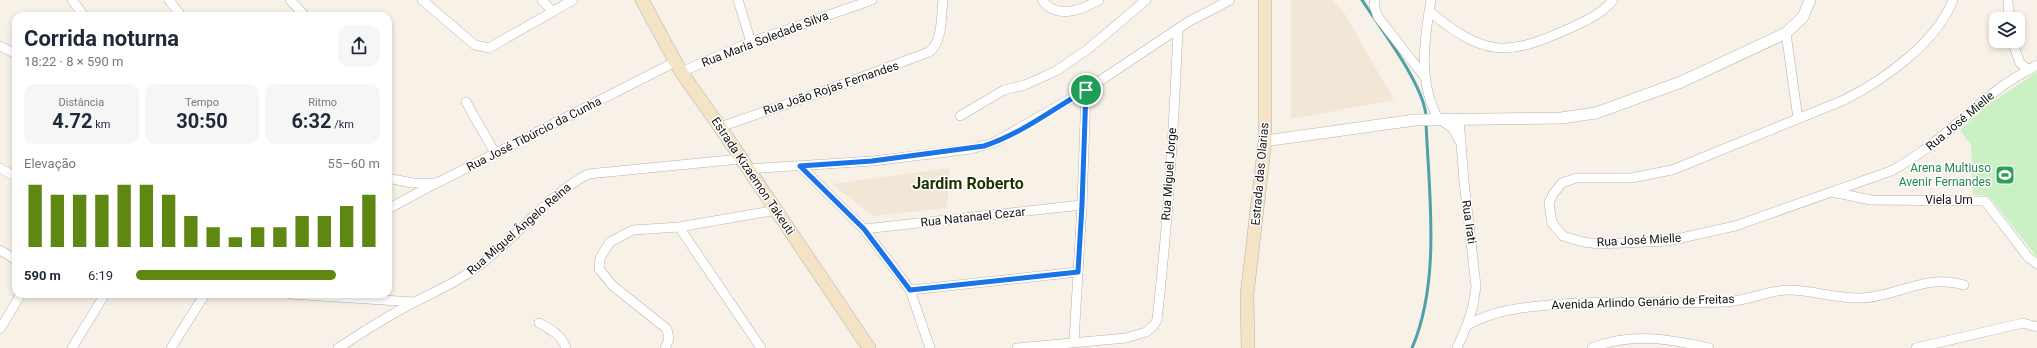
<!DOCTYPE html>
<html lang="pt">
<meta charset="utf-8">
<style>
body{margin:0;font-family:Roboto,sans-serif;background:#f6f6f7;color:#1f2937;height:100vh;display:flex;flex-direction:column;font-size:15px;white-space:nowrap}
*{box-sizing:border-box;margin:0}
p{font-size:13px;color:#747a83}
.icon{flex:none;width:22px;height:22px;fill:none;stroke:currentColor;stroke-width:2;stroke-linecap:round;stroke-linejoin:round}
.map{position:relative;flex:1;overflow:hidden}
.panel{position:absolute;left:12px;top:12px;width:380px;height:286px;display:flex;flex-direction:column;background:#fff;border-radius:12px;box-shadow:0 2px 6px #0003}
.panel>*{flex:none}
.buttons{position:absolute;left:1989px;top:12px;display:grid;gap:8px}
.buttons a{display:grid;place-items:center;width:36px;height:36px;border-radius:8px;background:#fff;box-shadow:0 2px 6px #0003;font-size:20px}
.pin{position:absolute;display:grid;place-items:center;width:34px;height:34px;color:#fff;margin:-17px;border:2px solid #fff;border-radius:50%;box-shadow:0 1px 4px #0007}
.round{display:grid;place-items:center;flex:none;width:42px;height:42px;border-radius:12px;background:#f6f6f7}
.headline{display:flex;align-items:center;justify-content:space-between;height:68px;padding:0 12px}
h1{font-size:22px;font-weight:700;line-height:30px}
.metrics{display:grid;grid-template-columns:repeat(3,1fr);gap:6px;height:68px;padding:4px 12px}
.metrics div{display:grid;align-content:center;border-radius:10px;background:#f6f6f7;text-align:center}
.metrics b{font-size:20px;font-weight:700}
.metrics small{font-size:11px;font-weight:400}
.metrics p{font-size:11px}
.chart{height:112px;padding:8px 12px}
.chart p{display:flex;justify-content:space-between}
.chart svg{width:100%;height:72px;margin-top:4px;stroke:#5f8813;stroke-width:6}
ul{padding:0 12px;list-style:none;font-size:13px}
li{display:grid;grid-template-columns:64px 48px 1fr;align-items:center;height:30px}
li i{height:10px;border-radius:5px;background:#5f8813}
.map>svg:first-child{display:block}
.built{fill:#f2e7d6}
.green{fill:#cbf0c4}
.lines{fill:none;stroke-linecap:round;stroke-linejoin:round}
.stream{stroke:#4ea2a7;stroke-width:3}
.minor-casing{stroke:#b9b3a9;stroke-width:10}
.tertiary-casing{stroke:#b9b3a9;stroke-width:12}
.secondary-casing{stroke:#b9b3a9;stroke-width:14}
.minor{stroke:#fff;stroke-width:9}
.tertiary{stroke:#fff;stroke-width:11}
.secondary{stroke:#f4e3c5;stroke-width:13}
.route-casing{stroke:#fff;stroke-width:8}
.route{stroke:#1a73e8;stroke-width:5}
.labels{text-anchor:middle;stroke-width:3;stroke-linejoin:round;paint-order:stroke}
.street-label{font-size:12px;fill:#15120f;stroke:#fff}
.leisure-label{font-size:12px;fill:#27864d;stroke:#fff;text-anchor:end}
.district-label{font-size:16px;font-weight:bold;fill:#1e3200;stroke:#fff}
</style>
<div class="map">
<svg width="2037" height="348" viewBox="0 0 2037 348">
<rect width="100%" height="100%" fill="#f7f1e7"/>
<!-- built -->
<g class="built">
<polygon points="1291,0 1332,0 1343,11 1394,100 1291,119"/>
<polygon points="950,168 947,208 873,216 832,184"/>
</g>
<!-- green -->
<polygon class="green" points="2037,72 2037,257 1992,200 1988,196 1973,194 1971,145 1960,130 1986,106"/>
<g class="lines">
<!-- stream -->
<g class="stream">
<path d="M1362,0C1380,28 1425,86 1426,117"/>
<path d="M1412,348C1441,281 1429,194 1426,123"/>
</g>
<!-- minor casing -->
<g class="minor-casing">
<g id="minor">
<polyline points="72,0 84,16"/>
<polyline points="169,0 181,16"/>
<polyline points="290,0 305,16"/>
<polyline points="422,0 475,45 489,48 573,0"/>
<polyline points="542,0 552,11"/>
<polyline points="738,0 751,42"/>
<path d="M1042,0C1057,20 1081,10 1099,0"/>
<polyline points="1375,0 1374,5 1378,17 1424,76"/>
<path d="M1431,0C1424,40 1418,81 1438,119"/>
<path d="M1953,0C1936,43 1884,80 1844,100L1672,170L1631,178H1576L1562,183L1553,194L1549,203L1552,223L1563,236L1583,242L1599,244L1668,241L1735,226L1891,171C1930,150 1961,119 1996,91C2008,81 2023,73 2037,65"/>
<polyline points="2008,0 2009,19"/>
<path d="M1429,11C1482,55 1505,58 1568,29C1584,22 1602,14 1613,0"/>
<polyline points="1786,33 1798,119"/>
<polyline points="2012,41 2020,63 2029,70"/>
<polyline points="0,46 16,54"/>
<polyline points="681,72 751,42 872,0"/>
<polyline points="466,102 495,153"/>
<polyline points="960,116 1004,90 1025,85 1056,71 1088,49 1146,0"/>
<polyline points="1459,119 1464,181 1476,286 1473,306 1467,325"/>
<path d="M720,127L830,89L929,52C943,42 941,16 943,0"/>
<polyline points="800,166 864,229 900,276 910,290 930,348"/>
<polyline points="0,168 16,177"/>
<polyline points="747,169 873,161 971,149 995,142 1086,90 1188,22 1230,0"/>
<polyline points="388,178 412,183 437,183 675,62"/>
<polyline points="1832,192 1871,200 1985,201 2028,257 2037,264"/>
<polyline points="388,209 436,183"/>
<polyline points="679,227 761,348"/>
<polyline points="864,229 1082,205"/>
<polyline points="0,250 16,260"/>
<polyline points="910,290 1078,272"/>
<polyline points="290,294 414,302"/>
<path d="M539,323C550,329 562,335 566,348"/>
<polyline points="0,329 21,294"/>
<polyline points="1074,341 1082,205 1086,90"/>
<polyline points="72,348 105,294"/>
<polyline points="171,348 203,297"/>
<path d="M338,348C363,332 387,316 413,303C436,291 456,283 477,267C516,239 545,197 588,174L740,159"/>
<polyline points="665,348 669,339 667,329 613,286 599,269 600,258 610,242 633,230 679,227 777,210"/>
<path d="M1017,348L1126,338L1146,332L1154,325L1157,320C1168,223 1174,126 1178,29"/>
<path d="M1457,348L1467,325C1496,310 1517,308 1549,305C1607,299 1665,304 1724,302C1746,302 1766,290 1789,290C1813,290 1836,299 1861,298C1898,297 1925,273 1964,285"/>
<path d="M1592,348C1630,332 1671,339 1709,348"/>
<polyline points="1916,348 2023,323 2037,327"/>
</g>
</g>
<!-- tertiary casing -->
<g class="tertiary-casing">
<g id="tertiary">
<polyline points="1441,119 1454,128 1460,140"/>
<polyline points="1265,141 1415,120 1561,118 1596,113 1681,82 1786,33 1803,17 1810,0"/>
</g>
</g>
<!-- secondary casing -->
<g class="secondary-casing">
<g id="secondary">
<polyline points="642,0 681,72 720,127 869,348"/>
<polyline points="1248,348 1247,295 1265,141 1265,0"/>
</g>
</g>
<!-- minor -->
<use href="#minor" class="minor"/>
<!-- tertiary -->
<use href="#tertiary" class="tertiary"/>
<!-- secondary -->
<use href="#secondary" class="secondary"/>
</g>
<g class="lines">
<!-- route casing -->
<g class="route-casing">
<path id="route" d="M1086,90L1082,205L1078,272L910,290L864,229L800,166L872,161L984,146C1021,134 1053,109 1086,90Z"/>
</g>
<!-- route -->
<use href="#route" class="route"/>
</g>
<!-- icons -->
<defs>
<g id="stadium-square" transform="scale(1)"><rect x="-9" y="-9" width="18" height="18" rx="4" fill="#2e9e5b" stroke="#fff"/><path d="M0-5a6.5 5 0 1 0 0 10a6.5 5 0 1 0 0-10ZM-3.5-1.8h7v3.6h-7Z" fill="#fff"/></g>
</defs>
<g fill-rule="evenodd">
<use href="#stadium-square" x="2005" y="175"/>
</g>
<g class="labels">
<!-- street labels -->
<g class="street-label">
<text transform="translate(765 39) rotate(-21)" y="4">Rua Maria Soledade Silva</text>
<text transform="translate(831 88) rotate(-19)" y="4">Rua João Rojas Fernandes</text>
<text transform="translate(1960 121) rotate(-40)" y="4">Rua José Mielle</text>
<text transform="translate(534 134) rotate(-27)" y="4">Rua José Tibúrcio da Cunha</text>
<text transform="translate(1169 174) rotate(-86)" y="4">Rua Miguel Jorge</text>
<text transform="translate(1260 174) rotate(-85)" y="4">Estrada das Olarias</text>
<text transform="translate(753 176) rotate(56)" y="4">Estrada Kizaemon Takeuti</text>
<text x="1949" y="204">Viela Um</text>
<text transform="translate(973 217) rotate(-6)" y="4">Rua Natanael Cezar</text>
<text transform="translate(1469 222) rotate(82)" y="4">Rua Irati</text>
<text transform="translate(519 229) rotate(-41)" y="4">Rua Miguel Ângelo Reina</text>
<text transform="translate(1639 240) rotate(-3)" y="4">Rua José Mielle</text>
<text transform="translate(1643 302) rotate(-2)" y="4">Avenida Arlindo Genário de Freitas</text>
</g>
<!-- leisure labels -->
<g class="leisure-label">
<text x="1991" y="172">Arena Multiuso<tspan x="1991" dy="14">Avenir Fernandes</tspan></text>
</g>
<!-- district labels -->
<g class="district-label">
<text x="968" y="189">Jardim Roberto</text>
</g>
</g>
</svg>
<div class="buttons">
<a><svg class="icon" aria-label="layers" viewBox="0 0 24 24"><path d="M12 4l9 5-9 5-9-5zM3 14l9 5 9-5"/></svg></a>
</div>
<div class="pin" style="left:1086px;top:90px;background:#1e9e55"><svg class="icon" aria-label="arrive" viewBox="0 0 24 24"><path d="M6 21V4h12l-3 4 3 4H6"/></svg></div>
<section class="panel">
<div class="headline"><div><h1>Corrida noturna</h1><p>18:22 · 8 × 590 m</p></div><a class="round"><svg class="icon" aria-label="share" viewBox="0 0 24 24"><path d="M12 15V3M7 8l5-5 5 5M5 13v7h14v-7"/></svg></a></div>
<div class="metrics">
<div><p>Distância</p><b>4.72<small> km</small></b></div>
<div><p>Tempo</p><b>30:50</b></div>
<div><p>Ritmo</p><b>6:32<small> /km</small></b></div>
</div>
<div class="chart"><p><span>Elevação</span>55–60 m</p>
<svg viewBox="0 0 160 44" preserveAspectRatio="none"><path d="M5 44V6M15 44V12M25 44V12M35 44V12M45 44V6M55 44V6M65 44V12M75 44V25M85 44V32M95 44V38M105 44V32M115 44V32M125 44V25M135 44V25M145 44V19M155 44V12"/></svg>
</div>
<ul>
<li><b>590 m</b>6:19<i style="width:82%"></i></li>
</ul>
</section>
</div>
